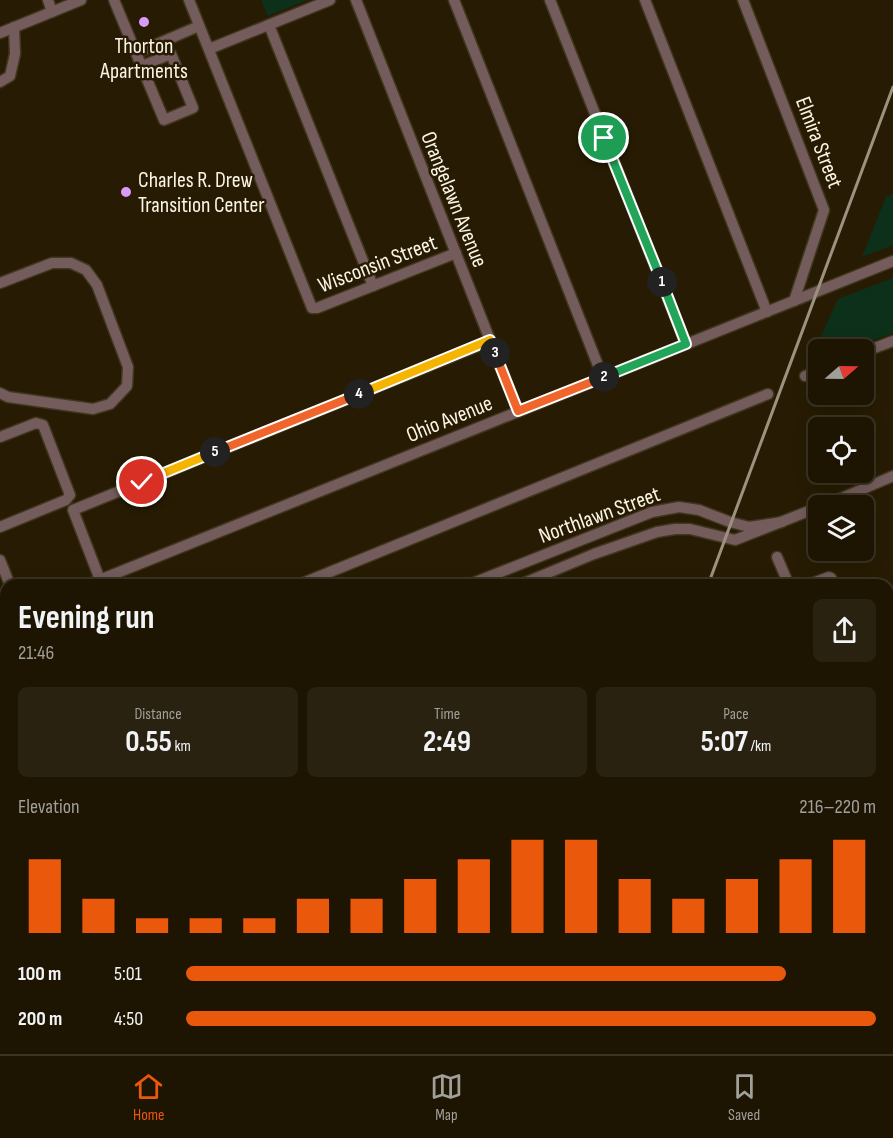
<!DOCTYPE html>
<meta charset="utf-8">
<style>
body{margin:0;font-family:"Sofia Sans Condensed",sans-serif;background:#2a2211;color:#f1f3f6;height:100vh;display:flex;flex-direction:column;font-size:22px;white-space:nowrap}
*{box-sizing:border-box;margin:0}
p{font-size:20px;color:#a09f99}
.icon{flex:none;width:33px;height:33px;fill:none;stroke:currentColor;stroke-width:2;stroke-linecap:round;stroke-linejoin:round}
.map{position:relative;flex:1;overflow:hidden}
.panel{position:absolute;left:0px;top:579px;width:894px;height:476px;display:flex;flex-direction:column;background:#1d1502;border-radius:18px 18px 0 0;box-shadow:0 3px 15px #0003,0 0 0 2px #3b3424}
.panel>*{flex:none}
.needle{width:39px;rotate:70deg}
.buttons{position:absolute;left:808px;top:339px;display:grid;gap:12px}
.buttons a{display:grid;place-items:center;width:66px;height:66px;border-radius:9px;background:#1d1502;box-shadow:0 3px 15px #0003,0 0 0 2px #3b3424;font-size:30px}
.pin{position:absolute;display:grid;place-items:center;width:51px;height:51px;color:#fff;margin:-26px;border:3px solid #fff;border-radius:50%;box-shadow:0 2px 6px #0007}
.km{position:absolute;width:30px;height:30px;margin:-15px;border-radius:50%;background:#222;color:#fff;font-size:16px;line-height:30px;text-align:center}
.round{display:grid;place-items:center;flex:none;width:63px;height:63px;border-radius:9px;background:#2a2211}
.summary{display:flex;align-items:center;justify-content:space-between;height:102px;padding:0 18px}
h1{font-size:33px;font-weight:700;line-height:45px}
.figures{display:grid;grid-template-columns:repeat(3,1fr);gap:9px;height:102px;padding:6px 18px}
.figures div{display:grid;align-content:center;border-radius:9px;background:#2a2211;text-align:center}
.figures b{font-size:30px;font-weight:700}
.figures small{font-size:16px;font-weight:400}
.figures p{font-size:16px}
.chart{height:168px;padding:12px 18px}
.chart p{display:flex;justify-content:space-between}
.chart svg{width:100%;height:108px;margin-top:6px;stroke:#ea580c;stroke-width:6}
ul{padding:0 18px;list-style:none;font-size:20px}
li{display:grid;grid-template-columns:96px 72px 1fr;align-items:center;height:45px}
li i{height:15px;border-radius:8px;background:#ea580c}
.menu{display:flex;justify-content:space-around;align-items:center;height:84px;border-top:2px solid #3b3424;background:#1d1502;font-size:16px;color:#a09f99}
.menu a{display:grid;justify-items:center;gap:3px}
.menu .current{color:#ea580c}
.map>svg:first-child{display:block}
.green{fill:#0d301b}
.lines{fill:none;stroke-linecap:round;stroke-linejoin:round}
.minor-casing{stroke:#41361e;stroke-width:13}
.minor{stroke:#745c5c;stroke-width:10}
.rail{stroke:#9c927f;stroke-width:3}
.split-1-casing{stroke:#fff;stroke-width:12}
.split-2-casing{stroke:#fff;stroke-width:12}
.split-3-casing{stroke:#fff;stroke-width:12}
.split-4-casing{stroke:#fff;stroke-width:12}
.split-5-casing{stroke:#fff;stroke-width:12}
.split-6-casing{stroke:#fff;stroke-width:12}
.split-1{stroke:#22a559;stroke-width:8}
.split-2{stroke:#22a559;stroke-width:8}
.split-3{stroke:#f0652b;stroke-width:8}
.split-4{stroke:#f5b400;stroke-width:8}
.split-5{stroke:#f0652b;stroke-width:8}
.split-6{stroke:#f5b400;stroke-width:8}
.poi-dot{fill:#d89bf8;stroke:#271c03;stroke-width:2}
.labels{text-anchor:middle;stroke-width:5;stroke-linejoin:round;paint-order:stroke}
.poi-label{font-size:22px;fill:#fcf4e5;stroke:#271c03}
.street-label{font-size:22px;fill:#fcf4e5;stroke:#271c03}
</style>
<div class="map">
<svg width="893" height="1054" viewBox="0 0 893 1054">
<rect width="100%" height="100%" fill="#271c03"/>
<!-- green -->
<g class="green">
<polygon points="261,0 307,0 268,16"/>
<polygon points="893,194 893,245 862,257 886,197"/>
<polygon points="893,278 893,333 851,349 819,350 819,362 807,367 838,299"/>
<polygon points="402,1048 526,1048 526,1049 524,1054 388,1054"/>
</g>
<g class="lines">
<!-- minor casing -->
<g class="minor-casing">
<g id="minor">
<polyline points="48,0 52,12"/>
<polyline points="114,0 136,53 199,26"/>
<polyline points="189,0 312,308 317,308 456,253"/>
<polyline points="356,0 518,411"/>
<polyline points="454,0 603,378"/>
<polyline points="550,0 686,344"/>
<polyline points="645,0 767,312"/>
<polyline points="743,0 824,210 794,301"/>
<polyline points="269,25 373,286"/>
<polyline points="0,33 81,0"/>
<polyline points="209,49 330,0"/>
<polyline points="136,53 164,120 193,108 171,54 142,66"/>
<polyline points="0,82 10,76 15,54 14,27"/>
<polyline points="0,283 52,263 71,263 86,270 97,285 128,367 127,386 110,404 93,409 8,397 0,393"/>
<polyline points="864,352 893,341"/>
<polyline points="805,376 819,370"/>
<polyline points="0,437 36,423 43,425 70,495 66,500 0,527"/>
<polyline points="823,506 893,476"/>
<polyline points="777,557 789,585"/>
<polyline points="0,560 10,585"/>
<polyline points="87,585 893,261"/>
<polyline points="102,585 73,510 490,341"/>
<polyline points="298,585 768,394"/>
<polyline points="468,585 652,512 679,507 699,510 730,522 749,527 782,522"/>
<polyline points="519,585 594,554 657,532 675,529 690,529 735,540 819,507"/>
<polyline points="807,585 829,577 831,578 835,585"/>
<polyline points="888,597 893,595"/>
<polyline points="0,620 6,618"/>
<polyline points="888,635 893,633"/>
<polyline points="0,662 6,663"/>
<polyline points="888,668 893,666"/>
<polyline points="0,673 6,675"/>
<polyline points="888,701 893,699"/>
<polyline points="0,711 6,713"/>
<polyline points="888,732 893,730"/>
<polyline points="0,747 6,750"/>
<polyline points="888,758 893,756"/>
<polyline points="888,790 893,788"/>
<polyline points="888,819 893,817"/>
<polyline points="888,846 893,844"/>
<polyline points="0,859 6,857"/>
<polyline points="0,935 6,933"/>
<polyline points="0,1019 6,1016"/>
<polyline points="110,1048 112,1054"/>
<polyline points="191,1048 193,1054"/>
<polyline points="263,1048 265,1054"/>
</g>
</g>
<!-- minor -->
<use href="#minor" class="minor"/>
<!-- rail -->
<g class="rail">
<polyline points="708,585 893,87"/>
<polyline points="539,1054 541,1048"/>
</g>
</g>
<g class="lines">
<!-- split-1 casing -->
<g class="split-1-casing">
<polyline id="split-1" points="604,138 662,282"/>
</g>
<!-- split-2 casing -->
<g class="split-2-casing">
<polyline id="split-2" points="604,377 686,344 662,282"/>
</g>
<!-- split-3 casing -->
<g class="split-3-casing">
<polyline id="split-3" points="495,353 518,411 604,377"/>
</g>
<!-- split-4 casing -->
<g class="split-4-casing">
<polyline id="split-4" points="359,394 490,340 495,353"/>
</g>
<!-- split-5 casing -->
<g class="split-5-casing">
<polyline id="split-5" points="215,452 359,394"/>
</g>
<!-- split-6 casing -->
<g class="split-6-casing">
<polyline id="split-6" points="142,482 215,452"/>
</g>
<!-- split-1 -->
<use href="#split-1" class="split-1"/>
<!-- split-2 -->
<use href="#split-2" class="split-2"/>
<!-- split-3 -->
<use href="#split-3" class="split-3"/>
<!-- split-4 -->
<use href="#split-4" class="split-4"/>
<!-- split-5 -->
<use href="#split-5" class="split-5"/>
<!-- split-6 -->
<use href="#split-6" class="split-6"/>
</g>
<!-- markers -->
<g class="poi-dot">
<circle cx="144" cy="22" r="6"/>
<circle cx="126" cy="192" r="6"/>
</g>
<g class="labels">
<!-- poi labels -->
<g class="poi-label">
<text x="144" y="53">Thorton<tspan x="144" dy="25">Apartments</tspan></text>
<text x="138" y="187" text-anchor="start">Charles R. Drew<tspan x="138" dy="25">Transition Center</tspan></text>
</g>
<!-- street labels -->
<g class="street-label">
<text transform="translate(820 142) rotate(69)" y="8">Elmira Street</text>
<text transform="translate(455 199) rotate(68)" y="8">Orangelawn Avenue</text>
<text transform="translate(377 263) rotate(-21)" y="8">Wisconsin Street</text>
<text transform="translate(449 418) rotate(-22)" y="8">Ohio Avenue</text>
<text transform="translate(599 514) rotate(-20)" y="8">Northlawn Street</text>
</g>
</g>
</svg>
<div class="buttons">
<a><svg class="needle" viewBox="-14 -14 28 28"><path d="M0-13l5 13h-10z" fill="#e53935"/><path d="M0 13l5-13h-10z" fill="#a09f99"/></svg></a>
<a><svg class="icon" aria-label="locate" viewBox="0 0 24 24"><circle cx="12" cy="12" r="6"/><path d="M12 2v4M12 18v4M2 12h4M18 12h4"/></svg></a>
<a><svg class="icon" aria-label="layers" viewBox="0 0 24 24"><path d="M12 4l9 5-9 5-9-5zM3 14l9 5 9-5"/></svg></a>
</div>
<div class="pin" style="left:604px;top:138px;background:#1e9e55"><svg class="icon" aria-label="arrive" viewBox="0 0 24 24"><path d="M6 21V4h12l-3 4 3 4H6"/></svg></div>
<div class="pin" style="left:142px;top:482px;background:#d93025"><svg class="icon" aria-label="check" viewBox="0 0 24 24"><path d="M5 12l5 5 9-10"/></svg></div>
<b class="km" style="left:662px;top:282px">1</b>
<b class="km" style="left:604px;top:377px">2</b>
<b class="km" style="left:495px;top:353px">3</b>
<b class="km" style="left:359px;top:394px">4</b>
<b class="km" style="left:215px;top:452px">5</b>
<section class="panel">
<div class="summary"><div><h1>Evening run</h1><p>21:46</p></div><a class="round"><svg class="icon" aria-label="share" viewBox="0 0 24 24"><path d="M12 15V3M7 8l5-5 5 5M5 13v7h14v-7"/></svg></a></div>
<div class="figures">
<div><p>Distance</p><b>0.55<small> km</small></b></div>
<div><p>Time</p><b>2:49</b></div>
<div><p>Pace</p><b>5:07<small> /km</small></b></div>
</div>
<div class="chart"><p><span>Elevation</span>216–220 m</p>
<svg viewBox="0 0 160 44" preserveAspectRatio="none"><path d="M5 44V14M15 44V30M25 44V38M35 44V38M45 44V38M55 44V30M65 44V30M75 44V22M85 44V14M95 44V6M105 44V6M115 44V22M125 44V30M135 44V22M145 44V14M155 44V6"/></svg>
</div>
<ul>
<li><b>100 m</b>5:01<i style="width:87%"></i></li>
<li><b>200 m</b>4:50<i style="width:100%"></i></li>
</ul>
</section>
</div>
<nav class="menu">
<a class="current"><svg class="icon" aria-label="home" viewBox="0 0 24 24"><path d="M3 11l9-7 9 7M6 9v11h12V9"/></svg>Home</a>
<a><svg class="icon" aria-label="map" viewBox="0 0 24 24"><path d="M3 6l6-2 6 2 6-2v14l-6 2-6-2-6 2zM9 4v14M15 6v14"/></svg>Map</a>
<a><svg class="icon" aria-label="saved" viewBox="0 0 24 24"><path d="M7 4h10v16l-5-4-5 4z"/></svg>Saved</a>
</nav>
